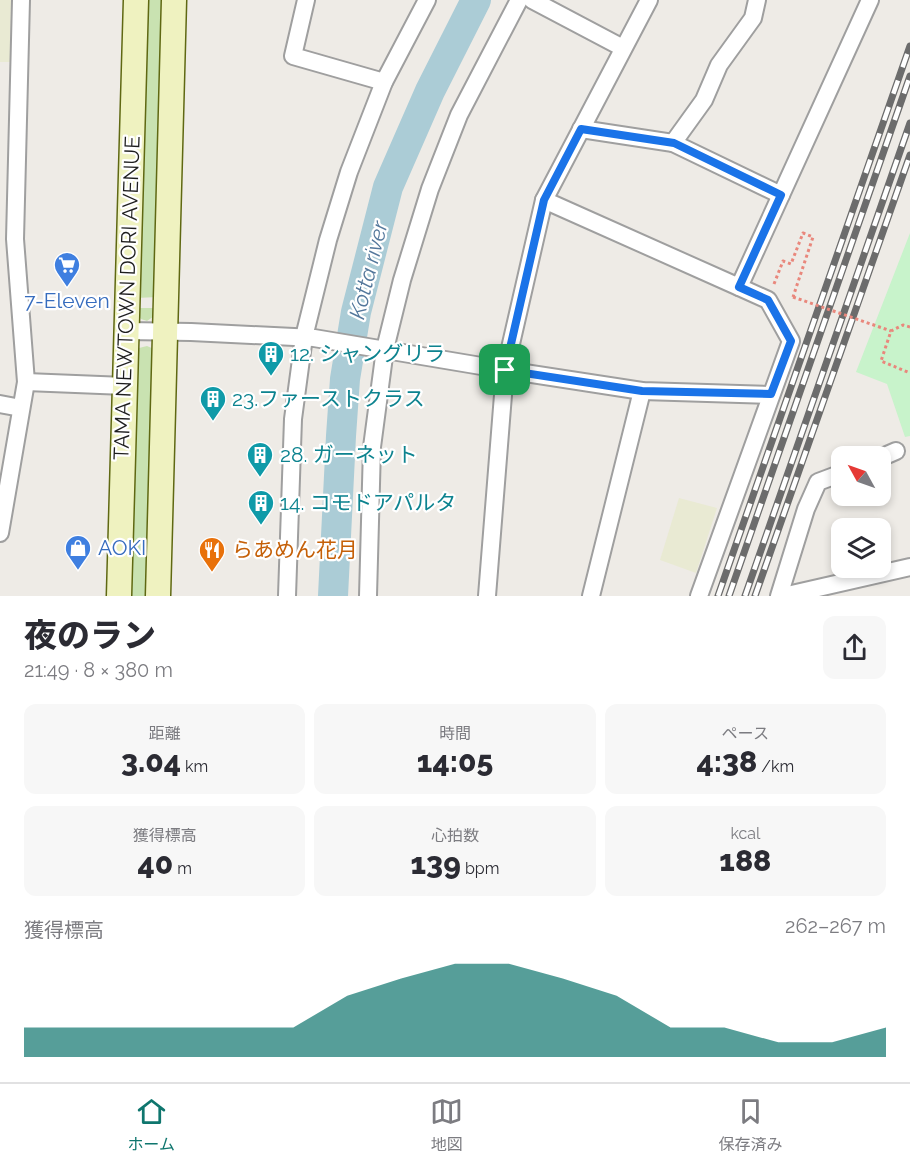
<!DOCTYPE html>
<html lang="ja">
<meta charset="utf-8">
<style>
body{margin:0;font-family:Raleway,"Noto Sans JP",sans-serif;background:#f7f7f7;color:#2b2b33;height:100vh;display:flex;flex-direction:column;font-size:22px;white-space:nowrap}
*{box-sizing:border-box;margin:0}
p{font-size:20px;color:#7c7c81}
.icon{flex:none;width:33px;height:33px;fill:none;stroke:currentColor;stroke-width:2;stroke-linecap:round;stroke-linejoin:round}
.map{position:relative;height:596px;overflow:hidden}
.panel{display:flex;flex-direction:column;background:#fff;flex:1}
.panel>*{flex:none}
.needle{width:39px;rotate:310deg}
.tools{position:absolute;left:831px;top:446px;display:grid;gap:12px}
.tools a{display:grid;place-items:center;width:60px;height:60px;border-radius:12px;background:#fff;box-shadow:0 3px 9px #0003;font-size:30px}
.pin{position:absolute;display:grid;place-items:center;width:51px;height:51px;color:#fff;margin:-26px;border-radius:12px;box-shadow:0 3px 9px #0006}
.round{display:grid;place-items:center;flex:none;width:63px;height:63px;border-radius:12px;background:#f7f7f7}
.overview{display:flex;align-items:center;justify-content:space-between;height:102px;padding:0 24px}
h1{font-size:33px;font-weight:800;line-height:45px}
.stats{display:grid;grid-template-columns:repeat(3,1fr);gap:9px;height:102px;padding:6px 24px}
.stats div{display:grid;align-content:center;border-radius:12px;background:#f7f7f7;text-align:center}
.stats b{font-size:30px;font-weight:800}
.stats small{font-size:16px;font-weight:400}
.stats p{font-size:16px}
.chart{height:168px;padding:12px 24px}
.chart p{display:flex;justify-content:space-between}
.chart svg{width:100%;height:108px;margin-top:6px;fill:#0f766e;opacity:.7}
.dock{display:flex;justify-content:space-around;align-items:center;height:84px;border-top:2px solid #e1e1e2;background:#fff;font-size:16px;color:#7c7c81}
.dock a{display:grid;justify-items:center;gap:3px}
.dock .current{color:#0f766e}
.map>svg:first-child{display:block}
.farmland{fill:#e9ead3}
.grass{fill:#c9e2b1}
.park{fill:#c8f3cb}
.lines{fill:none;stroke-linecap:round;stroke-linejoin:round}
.river{stroke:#abccd6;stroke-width:30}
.street-casing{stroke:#9f9f9f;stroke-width:20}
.secondary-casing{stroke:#5f6812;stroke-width:27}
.path{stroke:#e9877c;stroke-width:3;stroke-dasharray:3 3;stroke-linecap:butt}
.street{stroke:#fff;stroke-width:16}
.secondary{stroke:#eff2c0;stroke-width:24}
.rail-casing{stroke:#6c6c6c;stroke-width:7}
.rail{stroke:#fff;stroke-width:4.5;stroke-dasharray:14;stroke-linecap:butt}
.path-bridge{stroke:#e9877c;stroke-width:3;stroke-dasharray:3 3;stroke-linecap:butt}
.route-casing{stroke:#fff;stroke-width:12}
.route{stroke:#1a73e8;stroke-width:8}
.labels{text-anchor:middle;stroke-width:4.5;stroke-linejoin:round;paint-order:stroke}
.street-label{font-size:21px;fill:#1e1e1e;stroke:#fff}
.shop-label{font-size:21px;fill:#366cbe;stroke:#fff}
.culture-label{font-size:21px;fill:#0d838f;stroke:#fff;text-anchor:start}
.food-label{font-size:21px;fill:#c56008;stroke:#fff;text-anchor:start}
.water-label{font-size:22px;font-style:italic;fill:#53779b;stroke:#fff}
</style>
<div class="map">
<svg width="910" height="596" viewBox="0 0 910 596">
<rect width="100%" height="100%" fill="#eeebe6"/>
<!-- farmland -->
<g class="farmland">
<polygon points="0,0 11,0 10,62 0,62"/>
<polygon points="679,498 717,508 696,573 660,560"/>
</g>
<!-- grass -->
<g class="grass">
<polygon points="145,0 165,0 157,297 137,298"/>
<polygon points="137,308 158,308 157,314 147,321 141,319 137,314"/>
<polygon points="147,346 154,349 150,596 129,596 135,355 139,348"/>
</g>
<!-- park -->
<polygon class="park" points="910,233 910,436 905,437 887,384 856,372"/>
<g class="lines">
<!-- river -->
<polyline class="river" points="333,596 341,436 345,379 356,312 388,187 430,91 476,0"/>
<!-- street casing -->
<g class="street-casing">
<g id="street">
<polyline points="306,0 293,56 384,82"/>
<polyline points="532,0 623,48"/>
<polyline points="581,129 673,143 781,195"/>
<polyline points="673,143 704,100 719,65 753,18 757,0"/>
<polyline points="544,200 739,287"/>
<polyline points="127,331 191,332 314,338 505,370 642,391 771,395"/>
<polyline points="26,382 125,386"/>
<polyline points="0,404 21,408"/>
<polyline points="880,458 896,451"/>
<polyline points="0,533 26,382 15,239 21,0"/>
<polyline points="287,596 293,419 304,337 328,240 349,172 384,82 427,0"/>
<polyline points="368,596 372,447 385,349 402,280 430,189 459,115 519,0"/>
<polyline points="487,596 505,370 544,200 649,0"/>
<polyline points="591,596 642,391"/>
<polyline points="699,596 791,341 768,300 739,287 870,0"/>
<polyline points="779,596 806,509 818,482 842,473"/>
<polyline points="783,596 910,567"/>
</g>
</g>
<!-- secondary casing -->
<g class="secondary-casing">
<g id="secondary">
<polyline points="119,596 136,0"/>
<polyline points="158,596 174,0"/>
</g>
</g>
<!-- path -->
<g class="path">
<polyline points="774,284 783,261 791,264 803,233 813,237 793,297"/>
<polyline points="910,327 903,325 891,331 881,361 910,373"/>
</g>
<!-- street -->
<use href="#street" class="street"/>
<!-- secondary -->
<use href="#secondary" class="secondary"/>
<!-- rail casing -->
<g class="rail-casing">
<g id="rail">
<polyline points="718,596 910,46"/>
<polyline points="729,596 910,76"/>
<polyline points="745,596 910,123"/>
<polyline points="755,596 910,155"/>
</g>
</g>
<!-- rail -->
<use href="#rail" class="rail"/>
<!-- path-bridge -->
<polyline class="path-bridge" points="793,297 891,331"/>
</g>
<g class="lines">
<!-- route casing -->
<g class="route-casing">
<polygon id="route" points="581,129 674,143 781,195 739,287 768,300 791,341 771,394 642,391 505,370 544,200"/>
</g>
<!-- route -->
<use href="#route" class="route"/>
</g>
<!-- icons -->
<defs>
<g id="supermarket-pin" transform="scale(1.35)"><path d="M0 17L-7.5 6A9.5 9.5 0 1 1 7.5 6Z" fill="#3f7fe0" stroke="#fff"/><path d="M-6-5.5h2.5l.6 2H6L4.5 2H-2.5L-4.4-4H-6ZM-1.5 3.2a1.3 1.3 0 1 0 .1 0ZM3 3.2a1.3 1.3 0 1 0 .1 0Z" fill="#fff"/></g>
<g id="building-pin" transform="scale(1.35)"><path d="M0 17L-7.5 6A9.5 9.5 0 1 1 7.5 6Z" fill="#0f9aa8" stroke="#fff"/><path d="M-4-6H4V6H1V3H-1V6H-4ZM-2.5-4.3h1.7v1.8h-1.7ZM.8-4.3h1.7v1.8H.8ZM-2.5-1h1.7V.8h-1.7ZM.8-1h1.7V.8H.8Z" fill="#fff"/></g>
<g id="shop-pin" transform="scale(1.35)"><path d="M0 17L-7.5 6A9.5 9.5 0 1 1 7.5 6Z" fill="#3f7fe0" stroke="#fff"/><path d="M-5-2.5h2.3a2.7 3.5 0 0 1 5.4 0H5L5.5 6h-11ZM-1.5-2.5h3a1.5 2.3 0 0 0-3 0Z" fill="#fff"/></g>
<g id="restaurant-pin" transform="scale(1.35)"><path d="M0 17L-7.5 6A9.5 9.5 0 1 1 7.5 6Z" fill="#e8710a" stroke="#fff"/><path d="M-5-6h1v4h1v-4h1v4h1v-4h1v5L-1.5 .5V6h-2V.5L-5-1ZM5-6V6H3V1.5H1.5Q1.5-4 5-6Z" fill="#fff"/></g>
</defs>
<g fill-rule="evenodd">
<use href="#supermarket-pin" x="67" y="265"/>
<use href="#building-pin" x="271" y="354"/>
<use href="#building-pin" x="213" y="399"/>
<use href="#building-pin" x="260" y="455"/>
<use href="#building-pin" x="261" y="503"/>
<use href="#shop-pin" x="78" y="548"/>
<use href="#restaurant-pin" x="212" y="550"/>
</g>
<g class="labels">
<!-- street labels -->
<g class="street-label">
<text transform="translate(127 298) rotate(-88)" y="7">TAMA NEWTOWN DORI AVENUE</text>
</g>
<!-- shop labels -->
<g class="shop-label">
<text x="67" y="308">7-Eleven</text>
<text x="98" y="555" text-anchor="start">AOKI</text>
</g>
<!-- culture labels -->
<g class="culture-label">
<text x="290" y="361">12. シャングリラ</text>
<text x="232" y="406">23.ファーストクラス</text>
<text x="280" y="462">28. ガーネット</text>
<text x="280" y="510">14. コモドアパルタ</text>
</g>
<!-- food labels -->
<g class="food-label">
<text x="232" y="557">らあめん花月</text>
</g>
<!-- water labels -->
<g class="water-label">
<text transform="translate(368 270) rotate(-76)" y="8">Kotta river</text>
</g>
</g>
</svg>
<div class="tools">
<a><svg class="needle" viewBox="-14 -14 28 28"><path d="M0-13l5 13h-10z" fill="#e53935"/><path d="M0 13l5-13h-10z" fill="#7c7c81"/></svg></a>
<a><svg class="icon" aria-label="layers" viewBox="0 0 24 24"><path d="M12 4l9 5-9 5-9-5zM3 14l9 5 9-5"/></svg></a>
</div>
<div class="pin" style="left:505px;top:370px;background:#1e9e55"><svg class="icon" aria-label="arrive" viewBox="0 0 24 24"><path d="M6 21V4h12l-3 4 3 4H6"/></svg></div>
</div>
<section class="panel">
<div class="overview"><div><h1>夜のラン</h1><p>21:49 · 8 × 380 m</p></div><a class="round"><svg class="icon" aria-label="share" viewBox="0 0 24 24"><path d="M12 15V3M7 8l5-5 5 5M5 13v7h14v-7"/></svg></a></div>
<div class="stats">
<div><p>距離</p><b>3.04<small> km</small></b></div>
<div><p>時間</p><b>14:05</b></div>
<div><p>ペース</p><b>4:38<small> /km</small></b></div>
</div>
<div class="stats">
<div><p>獲得標高</p><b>40<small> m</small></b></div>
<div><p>心拍数</p><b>139<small> bpm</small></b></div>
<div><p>kcal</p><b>188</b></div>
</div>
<div class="chart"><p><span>獲得標高</span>262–267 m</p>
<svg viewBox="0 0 160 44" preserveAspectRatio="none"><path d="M0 44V32L10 32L20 32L30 32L40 32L50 32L60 19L70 12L80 6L90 6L100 12L110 19L120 32L130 32L140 38L150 38L160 32V44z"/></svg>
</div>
</section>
<nav class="dock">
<a class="current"><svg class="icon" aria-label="home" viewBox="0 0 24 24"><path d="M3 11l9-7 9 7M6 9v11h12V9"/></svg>ホーム</a>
<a><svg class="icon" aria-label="map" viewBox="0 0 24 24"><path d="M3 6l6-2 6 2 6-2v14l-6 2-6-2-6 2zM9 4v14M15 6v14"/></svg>地図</a>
<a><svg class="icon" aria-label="saved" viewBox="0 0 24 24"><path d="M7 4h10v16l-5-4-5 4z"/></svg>保存済み</a>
</nav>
